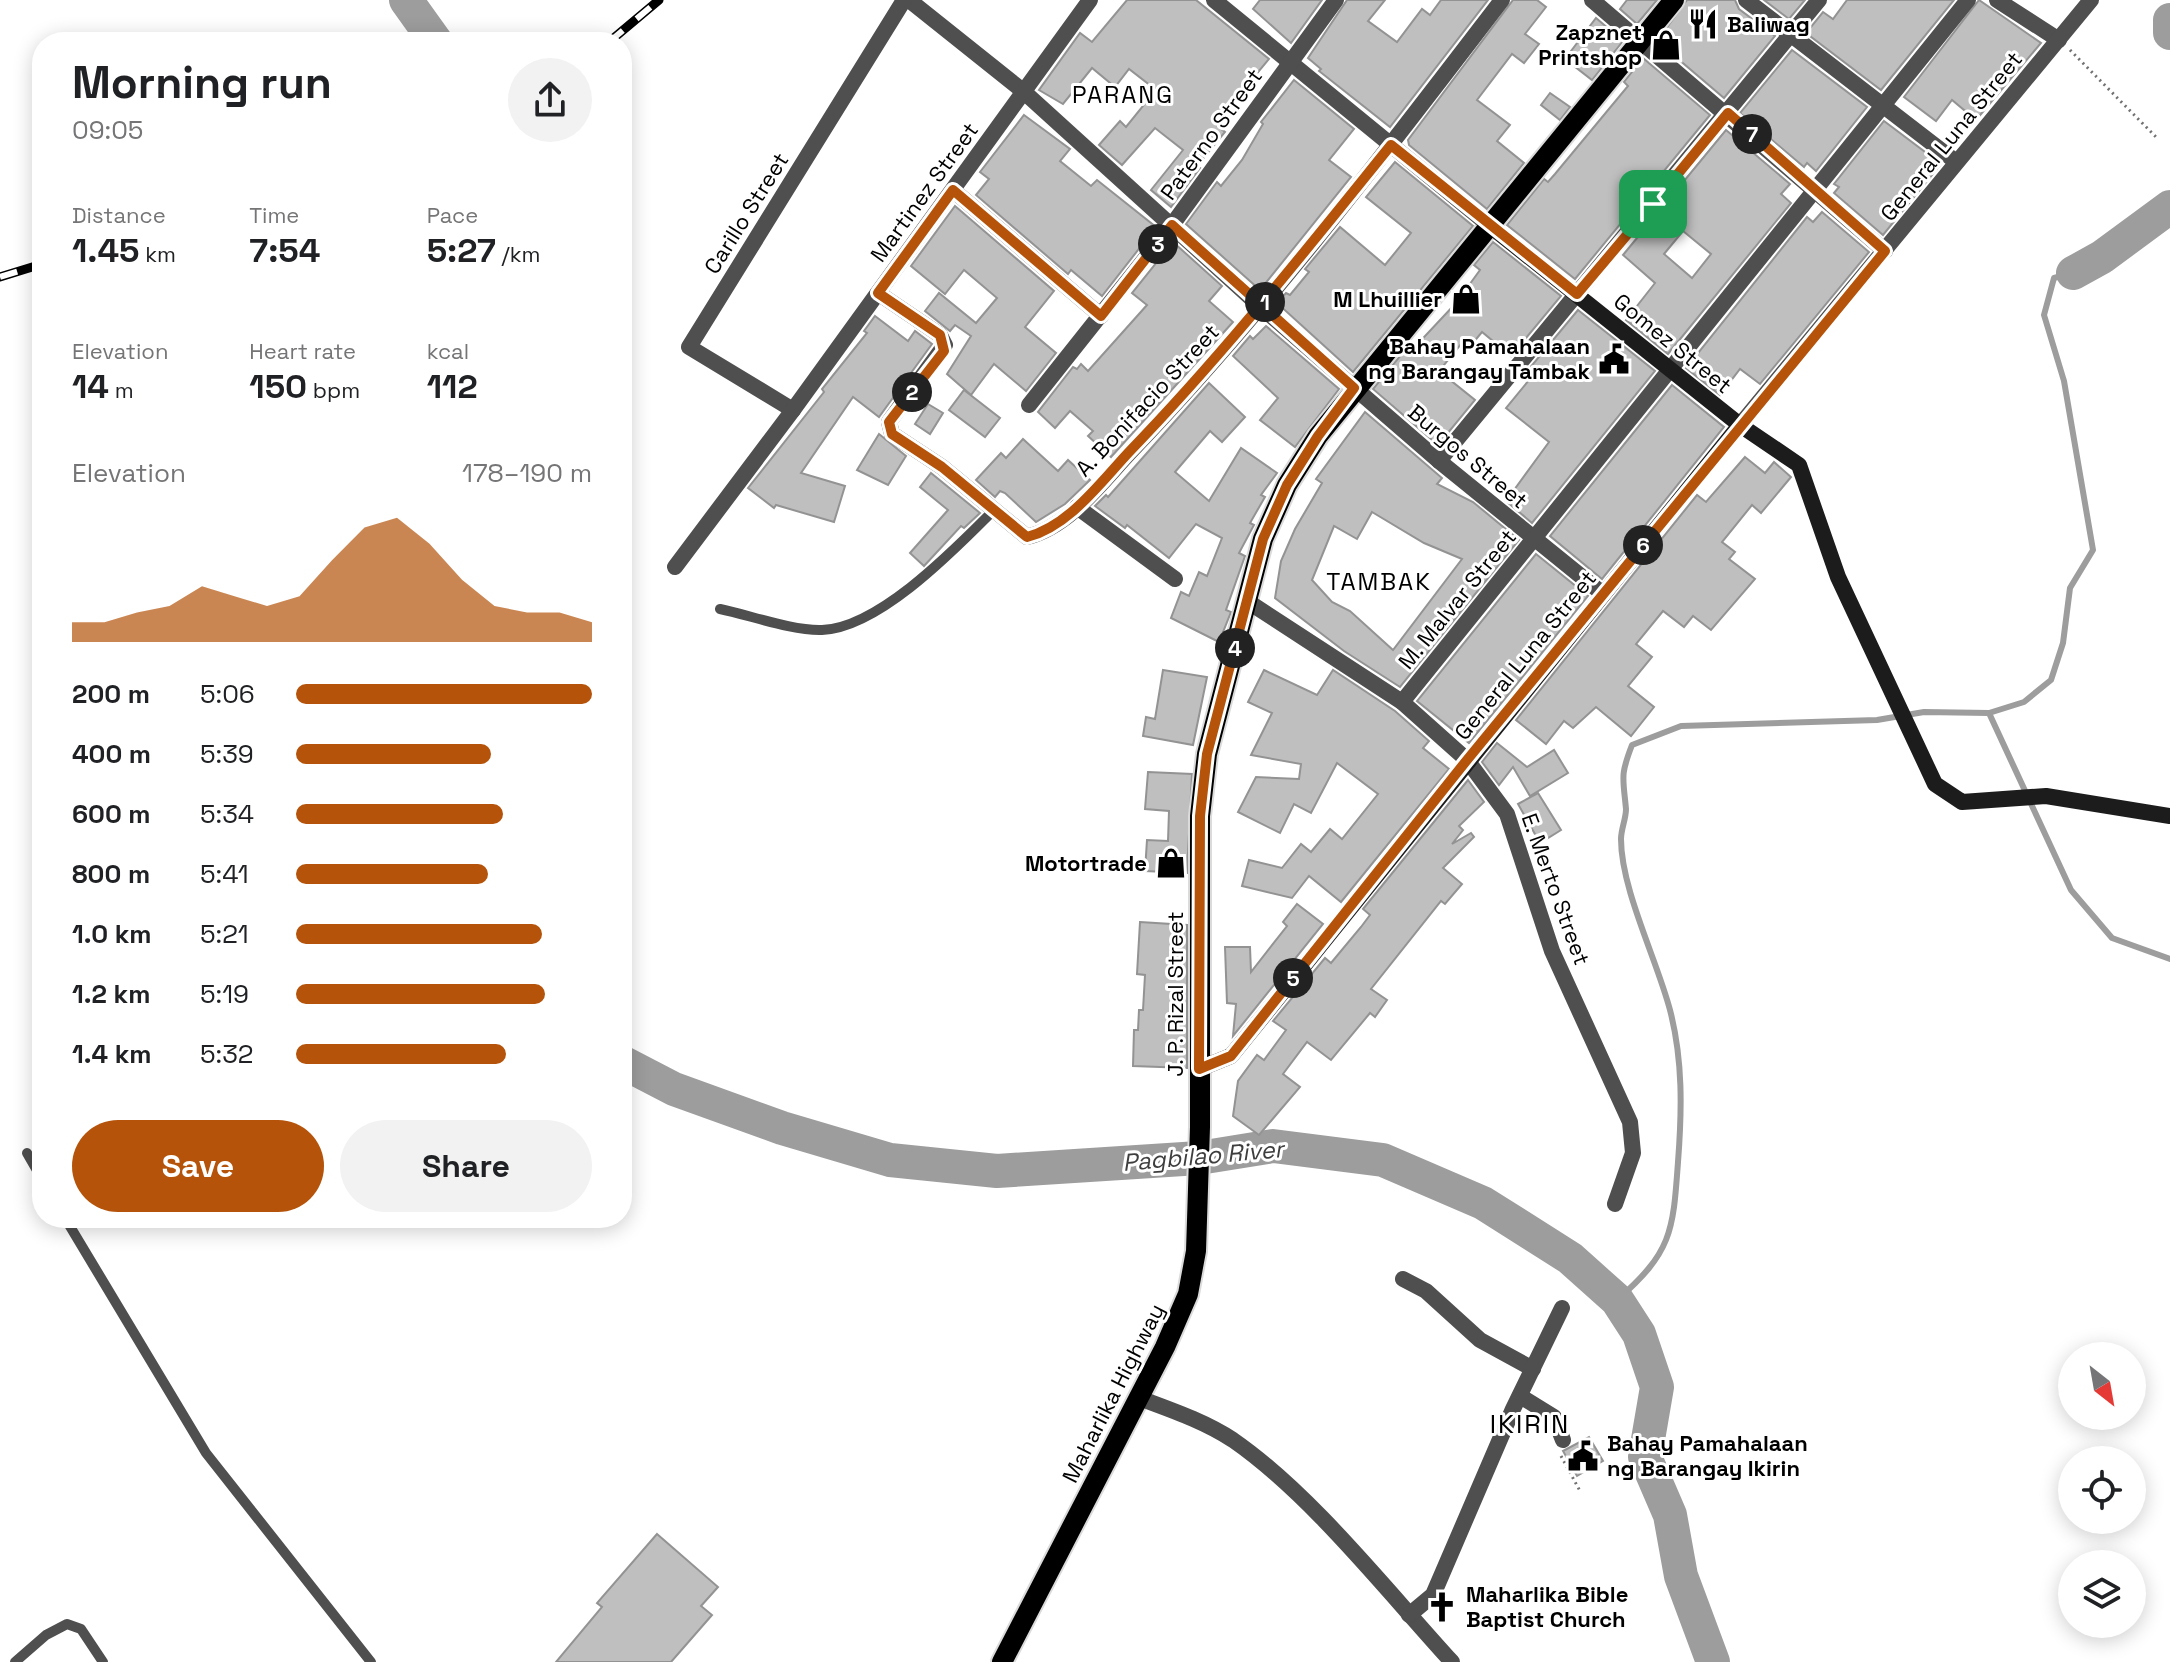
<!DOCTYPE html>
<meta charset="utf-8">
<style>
body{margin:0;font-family:"Space Grotesk",sans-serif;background:#f2f2f2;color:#202124;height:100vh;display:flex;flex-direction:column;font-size:30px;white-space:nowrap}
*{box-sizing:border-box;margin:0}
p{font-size:26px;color:#757577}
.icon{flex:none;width:44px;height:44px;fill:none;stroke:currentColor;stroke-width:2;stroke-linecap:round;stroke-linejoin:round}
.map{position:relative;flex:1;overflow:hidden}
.panel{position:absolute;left:32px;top:32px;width:600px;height:1196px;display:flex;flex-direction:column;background:#fff;border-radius:32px;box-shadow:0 4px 20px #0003}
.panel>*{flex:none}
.needle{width:52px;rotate:149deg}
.buttons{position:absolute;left:2058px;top:1342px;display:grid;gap:16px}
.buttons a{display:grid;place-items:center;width:88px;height:88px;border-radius:50%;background:#fff;box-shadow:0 4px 20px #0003;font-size:40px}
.pin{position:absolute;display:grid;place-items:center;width:68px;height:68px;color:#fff;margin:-34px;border-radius:16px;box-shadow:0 4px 12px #0006}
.km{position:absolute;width:40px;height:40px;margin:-20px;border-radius:50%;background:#222;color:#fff;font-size:22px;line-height:40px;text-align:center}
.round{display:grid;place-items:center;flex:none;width:84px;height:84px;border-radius:42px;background:#f2f2f2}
.overview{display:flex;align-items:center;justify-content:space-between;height:136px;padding:0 40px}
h1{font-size:44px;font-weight:700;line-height:60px}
.stats{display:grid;grid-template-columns:repeat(3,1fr);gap:12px;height:136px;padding:8px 40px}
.stats div{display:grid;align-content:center}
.stats b{font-size:34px;font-weight:700}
.stats small{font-size:22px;font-weight:400}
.stats p{font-size:22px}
.chart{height:224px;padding:16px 40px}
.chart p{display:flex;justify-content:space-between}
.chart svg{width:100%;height:144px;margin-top:8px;fill:#b45309;opacity:.7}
.primary-button{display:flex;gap:16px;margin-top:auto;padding:16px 40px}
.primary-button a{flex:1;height:92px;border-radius:48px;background:#b45309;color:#fff;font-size:32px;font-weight:700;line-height:92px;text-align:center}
.primary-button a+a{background:#f2f2f2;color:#202124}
ul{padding:0 40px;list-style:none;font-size:26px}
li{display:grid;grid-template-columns:128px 96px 1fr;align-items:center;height:60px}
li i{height:20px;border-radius:10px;background:#b45309}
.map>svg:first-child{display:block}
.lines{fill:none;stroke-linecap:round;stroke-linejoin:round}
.stream{stroke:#9d9d9d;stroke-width:6}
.river{stroke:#9d9d9d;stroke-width:34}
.building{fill:#bfbfbf;stroke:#939393;stroke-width:2;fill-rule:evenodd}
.primary-casing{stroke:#dbdbdb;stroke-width:24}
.path{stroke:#717171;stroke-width:3;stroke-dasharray:2 4;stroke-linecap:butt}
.lane{stroke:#4f4f4f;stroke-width:10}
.street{stroke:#4f4f4f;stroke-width:16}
.secondary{stroke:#1c1c1c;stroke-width:16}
.primary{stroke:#000;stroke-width:20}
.rail-casing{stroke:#000;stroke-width:9}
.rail{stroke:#fff;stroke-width:6;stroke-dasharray:18;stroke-linecap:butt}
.route-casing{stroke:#fff;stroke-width:16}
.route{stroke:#b45309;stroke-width:10}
.labels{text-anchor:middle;stroke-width:6;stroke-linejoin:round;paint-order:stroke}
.poi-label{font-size:22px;font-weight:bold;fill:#000;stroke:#fff;text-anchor:end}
.street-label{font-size:22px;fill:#000;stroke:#fff}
.neighbourhood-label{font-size:24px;letter-spacing:2px;fill:#000;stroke:#fff}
.water-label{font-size:24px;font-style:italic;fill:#3e3e3e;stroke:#fff}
.quarter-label{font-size:26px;letter-spacing:2px;fill:#000;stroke:#fff}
</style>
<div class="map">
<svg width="2170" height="1662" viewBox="0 0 2170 1662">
<rect width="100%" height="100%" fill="#fff"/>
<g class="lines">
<!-- stream -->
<g class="stream">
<polyline points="1989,713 2071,890 2112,938 2170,959"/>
<path d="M1617,1300C1672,1252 1673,1232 1678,1162C1682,1110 1683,1060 1670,1010C1657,960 1621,889 1621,839C1621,829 1626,819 1626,809C1623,777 1620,776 1632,745L1681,726L1877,720L1924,712L1989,713L2024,702L2051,680L2063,643L2070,588L2093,550L2064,381L2044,315L2054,278L2073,273"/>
</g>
<!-- river -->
<g class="river">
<polyline points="406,0 436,42"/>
<polyline points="2170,20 2170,33"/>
<polyline points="2073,273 2102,257 2170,207"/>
<polyline points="622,1062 674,1089 782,1128 890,1160 997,1171 1199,1158 1273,1146 1383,1160 1483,1203 1570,1258 1617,1300 1639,1334 1657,1387 1645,1457 1670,1515 1681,1576 1713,1662"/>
</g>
</g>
<!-- building -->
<g class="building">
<polygon points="1127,0 1196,0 1269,59 1215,124 1225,132 1197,166 1200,168 1171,207 1151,190 1183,150 1155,128 1122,165 1099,145 1120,121 1126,127 1156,90 1129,69 1115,87 1092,68 1063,104 1039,90 1080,33 1092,42"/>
<polygon points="1260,0 1322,0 1291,43 1253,9"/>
<polygon points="1347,0 1385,0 1368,21 1397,42 1422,9 1430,15 1441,0 1488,0 1390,127 1319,71 1321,69 1308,58"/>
<polygon points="1513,0 1537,0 1546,7 1525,34 1539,44 1524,63 1512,54 1477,100 1510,125 1497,141 1524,163 1487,209 1409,145 1408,140"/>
<polygon points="1627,0 1657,0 1637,24 1620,9"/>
<polygon points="1687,0 1735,0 1739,9 1775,36 1724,98 1657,41"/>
<polygon points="1764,0 1805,0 1789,19"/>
<polygon points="1847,0 1954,0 1881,90 1806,33 1823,12 1833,19"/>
<polygon points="1979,0 2041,43 1976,120 1952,100 1936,121 1904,97"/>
<polygon points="1596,18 1623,41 1592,80 1565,59"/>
<polygon points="1792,50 1867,107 1816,171 1807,163 1804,167 1740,113"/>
<polygon points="1643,58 1710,115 1575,279 1507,225 1544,179 1548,182 1555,174 1628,86 1624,82"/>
<polygon points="1294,80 1354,129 1329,160 1351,177 1260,290 1186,224 1217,182 1221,186 1242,160 1263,124 1261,122"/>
<polygon points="1550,93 1570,107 1560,120 1541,105"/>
<polygon points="1024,115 1070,149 1060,161 1091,186 1097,180 1156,227 1102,296 1071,270 1068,274 976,195 989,179 980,172"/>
<polygon points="1884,121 1941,164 1883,235 1834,193 1839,187 1834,184"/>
<path d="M1726,130L1790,184L1781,194L1791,203L1668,354L1626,320L1655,283L1623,255ZM1683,231L1711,254L1692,278L1664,254Z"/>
<polygon points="1395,162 1473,226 1353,372 1277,303 1286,293 1290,295 1309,272 1305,269 1340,227 1385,265 1411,233 1366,197"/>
<polygon points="955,206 1054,291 1025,327 1056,353 1026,391 994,364 971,395 947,374 971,336 955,325 950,331 925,311 939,293 976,323 997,298 964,270 945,294 911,266"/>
<polygon points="1822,212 1869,252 1760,384 1740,369 1720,395 1686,368 1807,217 1813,222"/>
<polygon points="1173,242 1222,286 1209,301 1233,322 1111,457 1088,436 1093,431 1070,411 1055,428 1038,412 1073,367 1077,369 1081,364 1088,371 1147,305 1132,293"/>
<polygon points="1493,242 1561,296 1511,356 1482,332 1468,349 1461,344 1439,371 1475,400 1438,445 1373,389 1405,350 1412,350 1456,303 1480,270 1474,265"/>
<polygon points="1578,310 1655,371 1532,523 1506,501 1549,442 1506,408 1534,374 1528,370"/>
<polygon points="875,316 908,341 915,331 932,344 879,417 853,397 801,473 845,486 834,522 776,505 774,508 748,488 824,392 822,389 867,333 864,331"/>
<polygon points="1266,326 1339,389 1295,447 1260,420 1278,398 1233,356 1250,336 1253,339"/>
<polygon points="1209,383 1245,417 1222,442 1210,431 1175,472 1209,501 1241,448 1277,473 1261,495 1265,497 1250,523 1254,525 1239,553 1245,556 1226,610 1231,612 1219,642 1171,618 1181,592 1189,596 1199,572 1207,576 1222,538 1196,524 1169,558 1127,525 1125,528 1095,506 1106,495 1108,497"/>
<polygon points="1672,385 1724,427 1602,579 1550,536"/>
<polygon points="964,390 1000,418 985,437 949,410"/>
<polygon points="928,404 943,413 930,434 915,424"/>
<path d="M1365,412L1442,478L1437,484L1473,502L1519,540L1400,687L1344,651L1275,598L1281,561L1295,529L1322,483L1316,479ZM1372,512L1424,543L1462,559L1393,650L1350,611L1332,602L1312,580L1334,526L1357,539Z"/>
<polygon points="879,434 906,456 888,485 857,470"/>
<polygon points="1023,439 1058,471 1068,460 1090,480 1065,504 1036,522 1005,493 1000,491 995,497 976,480 1001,453 1006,458"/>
<polygon points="1745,457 1765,473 1774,462 1791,477 1761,513 1752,505 1722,542 1735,552 1729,559 1755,579 1711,630 1693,616 1684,627 1663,611 1636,644 1652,657 1628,686 1654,707 1631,736 1596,707 1573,728 1564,721 1546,744 1516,720 1697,495 1706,502"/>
<polygon points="931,473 980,513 964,528 961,526 924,566 910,553 948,510 920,487"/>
<polygon points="1536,554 1588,596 1469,743 1417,701"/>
<polygon points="1163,670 1207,677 1193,745 1143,736 1146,717 1155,719"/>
<polygon points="1264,670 1317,695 1333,670 1395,711 1429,741 1423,748 1449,769 1341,902 1309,876 1292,898 1242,886 1249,860 1282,868 1301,844 1311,852 1330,829 1342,839 1378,794 1337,763 1311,813 1294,804 1280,833 1238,812 1256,777 1299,779 1301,764 1251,755 1272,713 1248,702"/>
<polygon points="1497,743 1527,767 1554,750 1568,773 1530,796 1513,767 1499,785 1482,762"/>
<polygon points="1148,772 1192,774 1187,873 1145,871 1147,840 1168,841 1169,811 1145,809"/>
<polygon points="1468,780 1484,802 1459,826 1463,830 1452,844 1471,833 1474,837 1443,868 1462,884 1445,904 1441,901 1371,989 1387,1000 1375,1017 1370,1013 1331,1060 1307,1042 1283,1074 1300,1087 1259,1135 1233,1116 1238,1081 1257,1055 1264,1060 1286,1030 1273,1021 1325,958 1331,963 1361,927 1370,915 1363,909"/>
<polygon points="1538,793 1561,830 1540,843 1518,804"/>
<polygon points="1297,904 1323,924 1233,1036 1236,1004 1227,1003 1225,947 1250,947 1251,972 1287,926 1283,922"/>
<polygon points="1140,922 1187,925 1187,1068 1133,1066 1134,1030 1138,1030 1139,1010 1143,1010 1145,975 1137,974"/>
<polygon points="1589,1437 1603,1461 1577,1476 1563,1451"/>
<polygon points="657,1534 718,1587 701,1606 712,1615 671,1662 556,1662 602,1607 597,1603"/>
</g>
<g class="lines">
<!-- primary casing -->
<g class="primary-casing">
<polyline id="primary" points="1002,1662 1165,1347 1188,1294 1196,1251 1200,1127 1200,816 1207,754 1263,539 1287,485 1318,436 1674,0"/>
</g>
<!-- path -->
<g class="path">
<polyline points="2070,50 2158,139"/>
<polyline points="1561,1456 1580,1491"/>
</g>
<!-- lane -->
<g class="lane">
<path d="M720,609C749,615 793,631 822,630C879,628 955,549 994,510"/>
<polyline points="27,1153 42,1179"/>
<polyline points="65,1218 206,1453 371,1662"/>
<polyline points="15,1662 46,1635 67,1624 81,1629 103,1662"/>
</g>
<!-- street -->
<g class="street">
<polyline points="909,0 1023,91 1261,307 1439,461 1603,594"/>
<polyline points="1214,0 1489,225"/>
<polyline points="1592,0 1885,251"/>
<polyline points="1746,0 1955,161"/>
<polyline points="1997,0 2059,40"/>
<polyline points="953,190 1101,316"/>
<path d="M878,293L940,335L945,345L889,422L892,434L942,467L1027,537C1071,526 1103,480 1133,449C1267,309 1384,154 1502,0"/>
<polyline points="1029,405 1172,225 1336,0"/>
<polyline points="793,410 689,347 904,0"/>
<polyline points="1740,425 2091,0"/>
<polyline points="1439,461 1819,0"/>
<polyline points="1077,507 1175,579"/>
<polyline points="675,567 793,410 1090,0"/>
<polyline points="1247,601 1402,702 1467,760 1507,814 1552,951 1630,1122 1633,1153 1615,1204"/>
<polyline points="1402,702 1968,0"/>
<polyline points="1403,1279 1426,1291 1480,1340 1533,1369"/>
<polyline points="1520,1396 1554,1417 1563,1440"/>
<path d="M1139,1398C1171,1410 1204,1421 1233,1440C1311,1494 1387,1591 1452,1662"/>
<polyline points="1409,1615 1433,1595 1513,1409 1562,1308"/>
</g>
<!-- secondary -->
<g class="secondary">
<polyline points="1489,225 1740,425 1799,465 1838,577 1935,784 1962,802 2046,796 2170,816"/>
<polyline points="1199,1069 1231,1056 1740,425"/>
</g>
<!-- primary -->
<use href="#primary" class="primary"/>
<!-- rail casing -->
<g class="rail-casing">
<g id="rail">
<polyline points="609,42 659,0"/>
<polyline points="0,277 42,264"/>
</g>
</g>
<!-- rail -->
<use href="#rail" class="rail"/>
</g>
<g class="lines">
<!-- route casing -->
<g class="route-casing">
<path id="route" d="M1653,204L1577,294L1391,145C1306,250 1223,355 1129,452C1100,483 1069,526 1027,537L942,467L892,434L889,422L944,351L940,335L878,293L953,190L1101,316L1172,225L1354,388L1318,436L1287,485L1263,539L1207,754L1200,816L1199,1069L1231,1056L1467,760L1885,251L1728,113L1653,204"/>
</g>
<!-- route -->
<use href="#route" class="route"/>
</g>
<!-- icons -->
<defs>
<g id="restaurant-bare" transform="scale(2.4)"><path d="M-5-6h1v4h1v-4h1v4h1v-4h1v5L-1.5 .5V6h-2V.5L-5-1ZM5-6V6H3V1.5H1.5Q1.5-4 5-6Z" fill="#000" stroke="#fff" stroke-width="2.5" paint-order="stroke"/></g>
<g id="shop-bare" transform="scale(2.4)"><path d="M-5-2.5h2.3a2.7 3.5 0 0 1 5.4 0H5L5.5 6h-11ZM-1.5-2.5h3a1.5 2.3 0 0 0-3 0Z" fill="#000" stroke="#fff" stroke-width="2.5" paint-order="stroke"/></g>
<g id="civic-bare" transform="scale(2.4)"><path d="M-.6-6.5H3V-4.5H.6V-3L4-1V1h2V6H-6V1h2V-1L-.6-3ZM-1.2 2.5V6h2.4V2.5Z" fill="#000" stroke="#fff" stroke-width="2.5" paint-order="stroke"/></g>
<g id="church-bare" transform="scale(2.4)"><path d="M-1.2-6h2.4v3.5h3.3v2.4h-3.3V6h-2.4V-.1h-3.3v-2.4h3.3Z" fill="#000" stroke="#fff" stroke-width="2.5" paint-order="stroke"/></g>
</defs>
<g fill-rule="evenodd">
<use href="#restaurant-bare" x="1703" y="24"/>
<use href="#shop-bare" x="1666" y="45"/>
<use href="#shop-bare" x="1466" y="299"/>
<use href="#civic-bare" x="1614" y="359"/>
<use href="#shop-bare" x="1171" y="863"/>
<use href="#civic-bare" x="1583" y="1456"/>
<use href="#church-bare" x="1442" y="1607"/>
</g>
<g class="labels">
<!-- poi labels -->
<g class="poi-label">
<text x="1727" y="32" text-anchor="start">Baliwag</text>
<text x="1642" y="40">Zapznet<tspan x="1642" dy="25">Printshop</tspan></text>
<text x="1442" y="307">M Lhuillier</text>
<text x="1590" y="354">Bahay Pamahalaan<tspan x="1590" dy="25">ng Barangay Tambak</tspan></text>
<text x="1147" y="871">Motortrade</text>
<text x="1607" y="1451" text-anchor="start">Bahay Pamahalaan<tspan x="1607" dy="25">ng Barangay Ikirin</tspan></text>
<text x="1466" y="1602" text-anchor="start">Maharlika Bible<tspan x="1466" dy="25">Baptist Church</tspan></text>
</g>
<!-- street labels -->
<g class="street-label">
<text transform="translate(1211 134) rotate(-54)" y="8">Paterno Street</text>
<text transform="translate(1951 136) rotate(-51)" y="8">General Luna Street</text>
<text transform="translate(924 192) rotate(-54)" y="8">Martinez Street</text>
<text transform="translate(746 213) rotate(-58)" y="8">Carillo Street</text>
<text transform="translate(1673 343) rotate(39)" y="8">Gomez Street</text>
<text transform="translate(1147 400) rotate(-47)" y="8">A. Bonifacio Street</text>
<text transform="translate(1468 456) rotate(40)" y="8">Burgos Street</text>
<text transform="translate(1457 599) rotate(-51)" y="8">M. Malvar Street</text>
<text transform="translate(1525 655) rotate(-51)" y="8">General Luna Street</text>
<text transform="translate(1556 889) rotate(70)" y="8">E. Merto Street</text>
<text transform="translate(1175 994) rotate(-90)" y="8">J. P. Rizal Street</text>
<text transform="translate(1113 1393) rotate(-63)" y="8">Maharlika Highway</text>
</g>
<!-- neighbourhood labels -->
<g class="neighbourhood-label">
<text x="1123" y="103">PARANG</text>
<text x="1379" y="590">TAMBAK</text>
</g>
<!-- water labels -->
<g class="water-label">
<text transform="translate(1203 1156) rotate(-5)" y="8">Pagbilao River</text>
</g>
<!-- quarter labels -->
<g class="quarter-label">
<text x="1530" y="1433">IKIRIN</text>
</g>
</g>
</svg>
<div class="buttons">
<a><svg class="needle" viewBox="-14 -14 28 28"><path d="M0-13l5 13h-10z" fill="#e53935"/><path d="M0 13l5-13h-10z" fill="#757577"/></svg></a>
<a><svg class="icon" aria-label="locate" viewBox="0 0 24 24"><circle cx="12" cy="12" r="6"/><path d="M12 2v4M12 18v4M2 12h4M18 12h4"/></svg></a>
<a><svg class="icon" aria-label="layers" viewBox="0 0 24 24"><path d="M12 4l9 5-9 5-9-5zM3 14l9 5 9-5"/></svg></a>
</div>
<div class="pin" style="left:1653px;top:204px;background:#1e9e55"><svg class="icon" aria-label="arrive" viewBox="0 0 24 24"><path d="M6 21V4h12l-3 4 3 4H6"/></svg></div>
<b class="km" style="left:1265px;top:302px">1</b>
<b class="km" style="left:912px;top:392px">2</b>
<b class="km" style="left:1158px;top:244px">3</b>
<b class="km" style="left:1235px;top:648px">4</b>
<b class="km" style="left:1293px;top:978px">5</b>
<b class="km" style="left:1643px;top:545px">6</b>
<b class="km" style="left:1752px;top:134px">7</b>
<section class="panel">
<div class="overview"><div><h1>Morning run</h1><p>09:05</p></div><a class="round"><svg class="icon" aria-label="share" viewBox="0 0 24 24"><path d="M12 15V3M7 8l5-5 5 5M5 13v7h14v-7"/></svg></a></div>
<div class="stats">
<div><p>Distance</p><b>1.45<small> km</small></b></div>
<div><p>Time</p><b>7:54</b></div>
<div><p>Pace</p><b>5:27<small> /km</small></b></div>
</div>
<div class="stats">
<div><p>Elevation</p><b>14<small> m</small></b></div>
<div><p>Heart rate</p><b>150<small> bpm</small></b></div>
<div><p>kcal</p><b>112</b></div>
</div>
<div class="chart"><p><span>Elevation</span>178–190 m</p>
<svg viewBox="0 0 160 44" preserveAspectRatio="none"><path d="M0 44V38L10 38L20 35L30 33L40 27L50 30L60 33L70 30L80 19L90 9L100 6L110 14L120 25L130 33L140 35L150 35L160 38V44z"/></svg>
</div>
<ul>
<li><b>200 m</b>5:06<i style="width:100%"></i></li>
<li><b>400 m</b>5:39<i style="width:66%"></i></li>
<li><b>600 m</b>5:34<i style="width:70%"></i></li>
<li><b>800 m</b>5:41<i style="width:65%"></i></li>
<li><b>1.0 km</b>5:21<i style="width:83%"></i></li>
<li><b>1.2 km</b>5:19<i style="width:84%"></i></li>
<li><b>1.4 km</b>5:32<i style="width:71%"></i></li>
</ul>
<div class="primary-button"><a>Save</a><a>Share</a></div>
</section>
</div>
